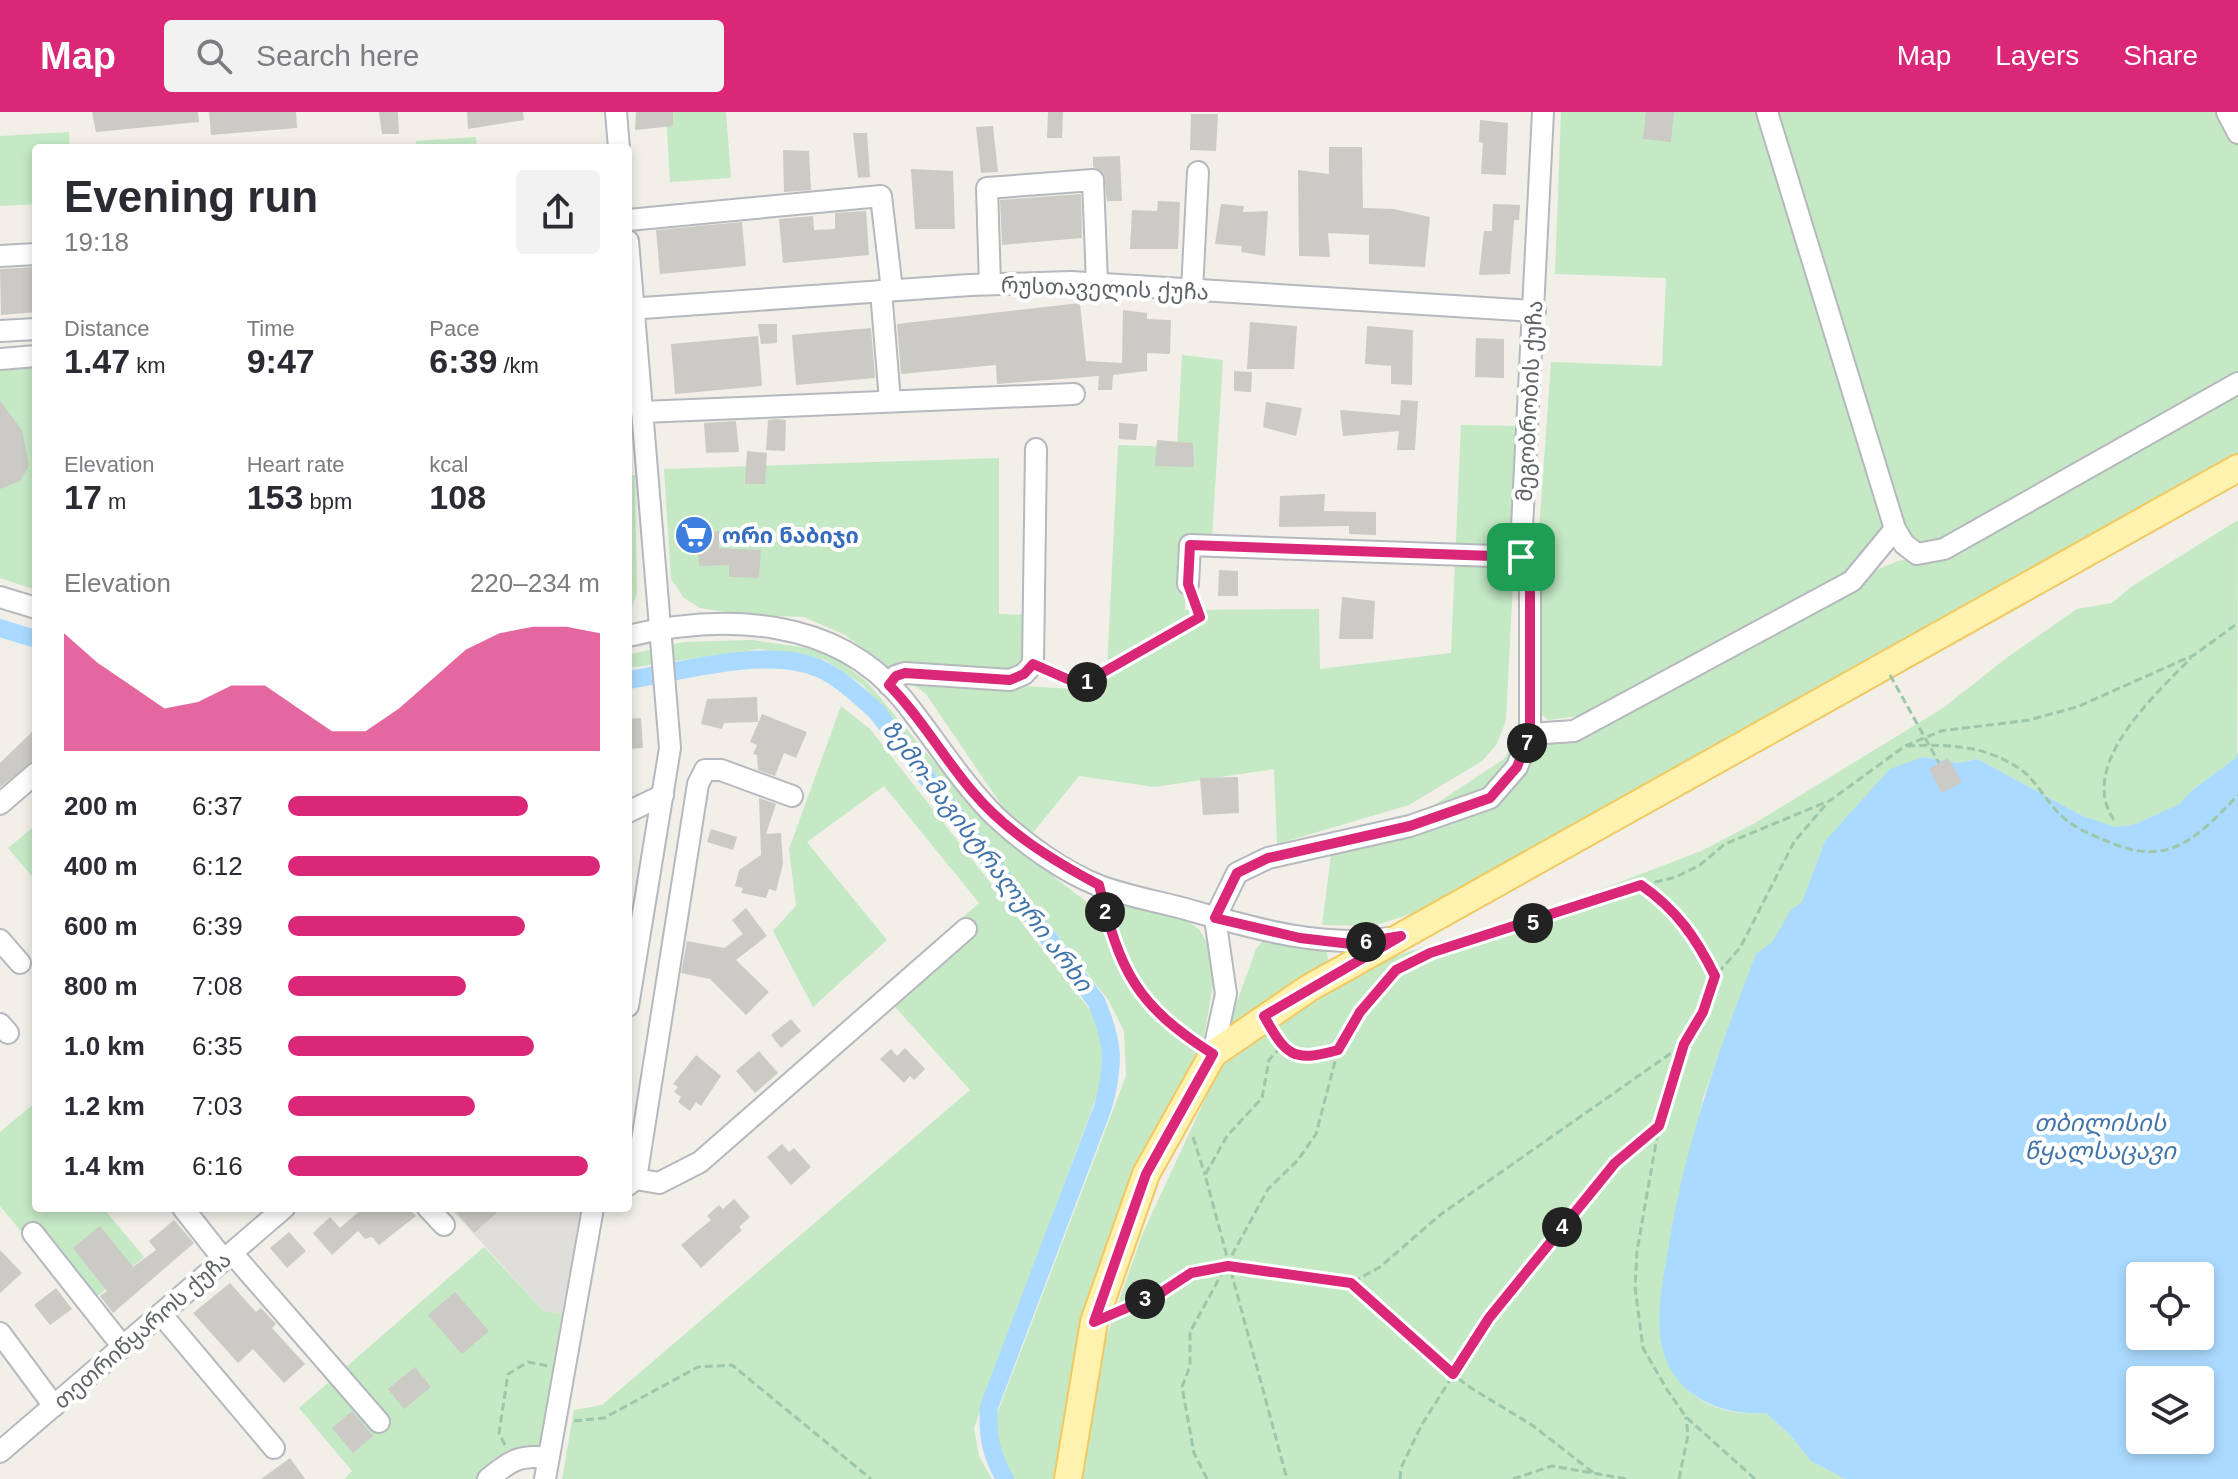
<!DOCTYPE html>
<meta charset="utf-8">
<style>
body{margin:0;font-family:Helvetica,"Noto Sans Georgian",sans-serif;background:#f2f2f3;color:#2b2b33;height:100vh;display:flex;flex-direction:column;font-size:30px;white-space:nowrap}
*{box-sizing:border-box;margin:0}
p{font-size:26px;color:#7c7c81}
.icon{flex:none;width:44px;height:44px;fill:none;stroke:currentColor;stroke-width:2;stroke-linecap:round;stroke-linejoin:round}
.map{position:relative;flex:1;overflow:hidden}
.drawer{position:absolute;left:32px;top:32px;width:600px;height:1068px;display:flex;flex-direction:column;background:#fff;border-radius:8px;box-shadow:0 4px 12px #0003}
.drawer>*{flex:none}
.tools{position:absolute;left:2126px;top:1150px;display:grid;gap:16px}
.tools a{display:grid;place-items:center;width:88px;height:88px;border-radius:8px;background:#fff;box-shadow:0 4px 12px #0003;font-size:40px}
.pin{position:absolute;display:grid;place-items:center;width:68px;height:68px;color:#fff;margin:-34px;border-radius:16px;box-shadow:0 4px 12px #0006}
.km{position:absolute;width:40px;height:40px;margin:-20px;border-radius:50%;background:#222;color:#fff;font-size:22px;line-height:40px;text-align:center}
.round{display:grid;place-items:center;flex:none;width:84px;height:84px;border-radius:8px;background:#f2f2f3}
.summary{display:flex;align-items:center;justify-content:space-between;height:136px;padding:0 32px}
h1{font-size:44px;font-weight:700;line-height:60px}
.stats{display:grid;grid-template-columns:repeat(3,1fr);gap:12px;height:136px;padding:8px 32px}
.stats div{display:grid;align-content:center}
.stats b{font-size:34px;font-weight:700}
.stats small{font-size:22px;font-weight:400}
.stats p{font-size:22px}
.chart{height:224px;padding:16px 32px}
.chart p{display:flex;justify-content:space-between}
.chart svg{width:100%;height:144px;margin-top:8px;fill:#db2777;opacity:.7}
ul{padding:0 32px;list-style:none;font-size:26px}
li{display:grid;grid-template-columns:128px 96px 1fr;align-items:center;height:60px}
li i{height:20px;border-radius:10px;background:#db2777}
header{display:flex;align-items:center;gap:48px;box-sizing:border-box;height:112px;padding:0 40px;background:#db2777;color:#fff}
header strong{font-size:38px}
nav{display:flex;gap:44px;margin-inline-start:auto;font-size:28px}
.search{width:560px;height:72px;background:#f2f2f3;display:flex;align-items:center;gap:20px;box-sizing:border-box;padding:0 28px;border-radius:8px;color:#7c7c81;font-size:30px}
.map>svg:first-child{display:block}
.industrial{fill:#e0deda}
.green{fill:#c5e8c5}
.water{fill:#aadaff;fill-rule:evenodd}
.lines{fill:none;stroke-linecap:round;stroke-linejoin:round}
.canal{stroke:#aadaff;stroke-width:18}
.building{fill:#cccac5}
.minor-casing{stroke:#b5b8bc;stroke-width:24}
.major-casing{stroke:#f2c960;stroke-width:30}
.path{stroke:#9cc7a9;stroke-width:3;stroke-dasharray:8 4;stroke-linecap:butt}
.minor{stroke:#fff;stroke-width:20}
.major{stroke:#fff2af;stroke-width:26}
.path-bridge{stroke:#9cc7a9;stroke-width:3;stroke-dasharray:8 4;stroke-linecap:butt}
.route-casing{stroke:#fff;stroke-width:16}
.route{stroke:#db2777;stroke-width:10}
.labels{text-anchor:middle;stroke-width:8;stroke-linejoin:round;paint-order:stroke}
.street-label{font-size:22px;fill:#5f6368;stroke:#fff}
.shop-label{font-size:22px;font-weight:bold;fill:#366cbe;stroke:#fff;text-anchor:start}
.water-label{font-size:24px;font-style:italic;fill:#4174aa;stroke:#fff}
</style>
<header>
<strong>Map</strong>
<div class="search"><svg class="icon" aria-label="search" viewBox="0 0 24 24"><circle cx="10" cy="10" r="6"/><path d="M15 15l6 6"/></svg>Search here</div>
<nav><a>Map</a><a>Layers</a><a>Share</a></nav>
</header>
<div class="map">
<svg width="2238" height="1367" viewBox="0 0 2238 1367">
<rect width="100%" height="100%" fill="#f1efe8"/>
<!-- industrial -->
<polygon class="industrial" points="450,1096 581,1096 562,1202 544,1199"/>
<!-- green -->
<g class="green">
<polygon points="666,0 726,0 731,66 670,70"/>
<polygon points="1561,0 2238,0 2238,263 1947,425 1883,439 1579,604 1548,608 1527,589 1551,250 1662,254 1666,166 1555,162"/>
<polygon points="69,20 70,36 36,36 36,92 0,94 0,24"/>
<polygon points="476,25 477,36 416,36 416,29"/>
<polygon points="1182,243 1223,248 1211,441 1187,437 1185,498 1319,497 1320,557 1451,541 1461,313 1521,314 1506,608 1497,632 1482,649 1409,693 1277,732 1274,657 1155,675 1079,664 1031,723 1004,697 926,582 845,523 804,505 745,503 700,496 684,486 671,467 664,357 999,346 999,502 1027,503 1024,574 1106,579 1118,333 1177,335"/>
<polygon points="36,252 36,478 0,466 0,255"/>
<polygon points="2238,277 2238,345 1414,801 1373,814 1322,813 1333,728 1410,709 1504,647 1518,624 1547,627 1871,460 1898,449 1946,441"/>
<polygon points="635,363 637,482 628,504 628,364"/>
<path d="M2238,408L2237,646L2191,679L2181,692L2133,713L2115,716L2083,704L1978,647L1958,651L1923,645L1825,729L1802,791L1772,830L1756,842L1703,986L1660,1212C1669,1275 1702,1305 1766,1301L1790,1323L1811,1349L1845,1367H1081L1091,1288L1105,1229L1142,1123L1226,942L1337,872L1395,844L1568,790L1701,739L1755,711L1943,596L2005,547L2077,497L2112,491L2131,475Z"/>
<path d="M752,528L807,536L836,546L867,570L989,715L1093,795L1117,787L1181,805L1199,817L1206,829L1214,866L1204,926L1130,1076L1076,1236L1057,1367H1015C998,1347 994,1329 997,1302L1126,964L1124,919L1109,889L863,573L825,548L760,537L628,556L631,542L684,530Z"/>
<polygon points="841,594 870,617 1097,907 1106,946 1104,964 974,1316 979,1344 992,1367 562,1367 574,1298 602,1293 970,978 879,877 979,791 884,674 807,730 887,828 813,895 773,819 796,794 789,737"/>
<polygon points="36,713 36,769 8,736"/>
<polygon points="1272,827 1327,840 1329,853 1250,899 1235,916 1230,914 1232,904 1256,837 1263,829"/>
<polygon points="36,990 36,1096 103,1096 144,1145 84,1195 0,1094 0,1020"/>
<polygon points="484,1135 544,1199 562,1202 540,1336 506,1342 477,1367 344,1367 352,1359 299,1296"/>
</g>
<!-- water -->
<path class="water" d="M2238,640V1367H1845L1811,1349L1790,1323L1766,1301C1725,1304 1678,1287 1664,1242C1654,1210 1662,1172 1668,1139C1684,1036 1718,939 1756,842L1772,830L1791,798L1802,790L1825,729L1890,657L1923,645L1958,651L1978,647L2083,704L2115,715L2133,713L2180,692L2191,679L2236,646ZM2140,1164H2200V1224H2140ZM2140,1268H2200V1328H2140Z"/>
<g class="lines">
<!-- canal -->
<g class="canal">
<polyline points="0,516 36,527"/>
<path d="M628,568C681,560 768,534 818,556C840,565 860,585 877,600L1096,889C1114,931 1115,951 1103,995L989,1295C987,1323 991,1343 1005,1367"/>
</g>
</g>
<!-- building -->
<g class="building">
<polygon points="92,0 198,0 199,10 96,20"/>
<polygon points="209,0 296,0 297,16 211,23"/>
<polygon points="379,0 398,0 399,22 382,22"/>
<polygon points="467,0 523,0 524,8 468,17"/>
<polygon points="636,0 673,0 673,14 635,18"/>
<polygon points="1048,0 1063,0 1062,26 1047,26"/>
<polygon points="1646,0 1674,0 1671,30 1643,27"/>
<polygon points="1191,2 1218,2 1216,39 1190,38"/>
<polygon points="1480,8 1508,11 1506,63 1481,62 1483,31 1479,30"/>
<polygon points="993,14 998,60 981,61 976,15"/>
<polygon points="853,21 867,21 870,65 858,66"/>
<polygon points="1329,35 1362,35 1363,96 1394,97 1430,105 1425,155 1369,152 1369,123 1328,121 1330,145 1299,144 1298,58 1329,62"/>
<polygon points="783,38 809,39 811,78 784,80"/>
<polygon points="1120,44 1122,89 1107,89 1104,62 1093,55 1093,45"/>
<polygon points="911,57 953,59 955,117 915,117"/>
<polygon points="1081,82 1082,126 1002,133 1000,88"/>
<polygon points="1158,89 1180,90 1178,137 1130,137 1132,98 1157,99"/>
<polygon points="1221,92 1244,94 1243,100 1268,99 1265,144 1241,140 1242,134 1215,132"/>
<polygon points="1493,92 1520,93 1519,108 1514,108 1510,162 1479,163 1484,119 1492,119"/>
<polygon points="866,99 869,143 783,151 779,107 813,104 814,118 835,117 835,101"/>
<polygon points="742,110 746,154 660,162 656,118"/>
<polygon points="36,155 36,200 1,203 0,157"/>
<polygon points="1080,191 1086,249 1122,251 1123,198 1147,201 1147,207 1171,208 1170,242 1147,241 1147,259 1113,263 1112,278 1098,278 1099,264 997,272 996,253 901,262 897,212"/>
<polygon points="1250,210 1297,214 1294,257 1247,257"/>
<polygon points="758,212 777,212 777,231 761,232"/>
<polygon points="1367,214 1413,218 1412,273 1391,272 1391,254 1365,252"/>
<polygon points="871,216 875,266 796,273 792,223"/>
<polygon points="758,224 762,274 675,282 671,232"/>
<polygon points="1476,226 1504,227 1504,266 1475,265"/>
<polygon points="1234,259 1252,260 1251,280 1234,279"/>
<polygon points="1401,288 1418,289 1415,338 1397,338 1399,319 1343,324 1340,298 1400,303"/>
<polygon points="0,289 22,318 29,354 20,369 0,377"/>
<polygon points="1266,290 1302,296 1296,324 1263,315"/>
<polygon points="777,307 786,308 785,339 766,338 768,308"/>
<polygon points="736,309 739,340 706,341 704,311"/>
<polygon points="1119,311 1138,312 1136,328 1119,327"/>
<polygon points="1157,328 1193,331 1194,355 1155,354"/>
<polygon points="747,339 767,341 765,372 745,372"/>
<polygon points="1325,382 1324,399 1376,400 1376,423 1349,422 1349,414 1279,415 1280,384"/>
<polygon points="698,412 698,420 719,419 719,436 761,438 759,466 729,465 729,453 699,454 698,438 692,438 692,434 679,434 678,413"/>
<polygon points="1219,458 1238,459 1238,484 1218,484"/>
<polygon points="1342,485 1375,489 1373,527 1339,527"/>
<polygon points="757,585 758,610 724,611 722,617 701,612 707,587"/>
<polygon points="762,602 807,620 796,646 784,641 775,664 758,658 757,643 753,642 757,633 750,630"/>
<polygon points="641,606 643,636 628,637 628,607"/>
<polygon points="36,616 36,648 0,675 0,651"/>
<polygon points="1948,646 1962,670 1942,681 1929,657"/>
<polygon points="1238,665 1239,701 1203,703 1200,666"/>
<polygon points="759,686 776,692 766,722 781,721 783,752 776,779 769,777 766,786 741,781 743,776 735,774 739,758 761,743"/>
<polygon points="711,717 737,725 733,738 707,730"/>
<polygon points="746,796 767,824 736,848 769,880 746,903 710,867 681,861 687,829 724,836 743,822 732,808"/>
<polygon points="791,907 801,919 781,936 771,923"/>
<polygon points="905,936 925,957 914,968 910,964 904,971 880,947 891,937 897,944"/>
<polygon points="759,939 778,961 755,981 736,959"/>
<polygon points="696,943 721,964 701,994 696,990 690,999 678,990 681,985 674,980 678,975 673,972"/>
<polygon points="782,1032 789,1040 794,1036 811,1055 791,1073 767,1045"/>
<polygon points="734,1087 750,1105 739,1115 742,1118 701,1156 681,1133 711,1108 707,1104 719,1093 723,1097"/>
<polygon points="363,1096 408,1096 416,1104 379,1133 372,1125 365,1127 358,1119 332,1143 313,1121 330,1105 340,1116"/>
<polygon points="453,1096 502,1096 474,1121"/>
<polygon points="174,1108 194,1131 113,1201 100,1184 107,1179 73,1136 100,1114 133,1155 156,1138 149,1129"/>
<polygon points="289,1120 306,1139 287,1156 270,1136"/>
<polygon points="0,1138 22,1161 0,1181"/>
<polygon points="230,1171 256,1200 261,1196 276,1212 272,1216 305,1252 284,1271 253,1237 238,1251 193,1201"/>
<polygon points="56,1176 72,1197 50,1213 34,1193"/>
<polygon points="455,1180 489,1219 462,1242 428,1203"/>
<polygon points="415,1255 431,1275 404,1297 388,1277"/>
<polygon points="352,1299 373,1324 353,1341 332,1316"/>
<polygon points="290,1346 305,1367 261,1367"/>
</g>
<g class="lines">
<!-- minor casing -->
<g class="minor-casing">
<g id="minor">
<polyline points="616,0 619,36"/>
<polyline points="1767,0 1895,417"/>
<polyline points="2227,0 2238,21"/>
<polyline points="628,108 881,84 892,178"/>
<polyline points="628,129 670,636 628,894"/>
<polyline points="0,144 36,142"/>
<polyline points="990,172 987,76 1093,68 1097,172"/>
<polyline points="881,179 890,289"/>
<polyline points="1192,179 1198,60"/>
<polyline points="628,197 970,173 1071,170 1535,199"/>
<polyline points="0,219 36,217"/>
<polyline points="0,247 36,244"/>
<polyline points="642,300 1074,282"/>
<polyline points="1188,472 1190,433 1521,445"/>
<polyline points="0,485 36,496"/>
<path d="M628,524C723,501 834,505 901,585C933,624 959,668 995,704C1024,731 1063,760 1100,774C1127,784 1155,789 1182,796C1250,815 1319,837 1389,826"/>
<polyline points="889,573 896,564 905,561 1010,568 1024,562 1033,552 1036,337"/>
<polyline points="1530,622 1574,619 1852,469 1895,417 1904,432 1917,442 1944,437 2238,271"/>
<polyline points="0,692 36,661"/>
<polyline points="628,700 663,683"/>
<polyline points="0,828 20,851"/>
<polyline points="0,912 8,921"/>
<polyline points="1213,942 1226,882 1215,806 1237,761 1268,746 1410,714 1490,686 1517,655 1530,622 1530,464 1521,445 1522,415 1543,0"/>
<polyline points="636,1067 659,1071 700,1050 966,817"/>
<polyline points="628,1073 636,1067 698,672 705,658 721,658 792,684"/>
<polyline points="183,1096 224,1148"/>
<polyline points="428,1096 444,1113"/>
<polyline points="33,1121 123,1235"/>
<polyline points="232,1141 379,1310"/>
<polyline points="161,1202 274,1336"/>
<polyline points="0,1221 54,1294"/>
<polyline points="0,1340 284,1096"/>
<path d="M488,1367C510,1349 520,1342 548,1346"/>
<polyline points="545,1367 593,1096"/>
</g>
</g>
<!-- major casing -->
<g class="major-casing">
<polyline id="major" points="1068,1367 1094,1210 1146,1062 1213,942 1309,876 2238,356"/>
</g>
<!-- path -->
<g class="path">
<polyline points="1048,559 1081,573 1200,505 1195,490"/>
<path d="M1907,634C1949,632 1988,633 2024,660C2036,669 2049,694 2064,706C2076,717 2092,723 2107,729C2168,757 2197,726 2238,683"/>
<path d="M2114,708C2076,653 2157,581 2191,546"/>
<polyline points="1643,773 1676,765 1700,753 1725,732 1824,691"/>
<path d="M1104,797C1118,855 1145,898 1196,931"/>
<path d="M1276,926C1288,950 1316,944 1338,938L1360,900L1396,858L1430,841L1641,773C1677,798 1696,826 1715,864"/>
<polyline points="1281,935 1269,948 1262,986 1227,1024 1205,1063 1287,1367"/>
<polyline points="1193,1025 1205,1063"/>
<polyline points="1351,1171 1427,1243 1471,1276 1532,1313 1595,1362"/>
<polyline points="1124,1196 1159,1182 1191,1161 1228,1154 1351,1171 1380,1155 1440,1103 1684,932"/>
<polyline points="574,1309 604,1306 698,1255 732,1253 871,1367"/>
<polyline points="505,1333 499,1321 508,1262 528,1250 548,1254"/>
<polyline points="1207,1367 1194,1341 1182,1275 1190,1254 1190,1220 1268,1077 1298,1048 1316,1022 1338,938"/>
<polyline points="1400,1367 1401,1356 1421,1314 1489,1206 1615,1051 1659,1014"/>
<polyline points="1513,1367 1552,1354 1627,1367"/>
<polyline points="1679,1367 1688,1323 1686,1305"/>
<polyline points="1755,1367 1686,1305 1666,1276 1643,1236 1635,1175 1637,1139 1659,1014 1684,932 1703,900 1715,864 1740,836 1794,730 1828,690 1905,634 1941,619 2029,608 2077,595 2194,543 2238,511"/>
</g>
<!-- minor -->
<use href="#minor" class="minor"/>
<!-- major -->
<use href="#major" class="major"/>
<!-- path-bridge -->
<polyline class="path-bridge" points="1890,563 1939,651"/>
</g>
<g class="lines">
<!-- route casing -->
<g class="route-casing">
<path id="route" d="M1190,433L1521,445L1530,464V622L1517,655L1490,686L1410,714L1268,746L1237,761L1215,806L1300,826L1351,832L1401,824L1264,904C1286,943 1292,951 1338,938L1360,900L1396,858L1430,841L1641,773C1677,798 1696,826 1715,864L1703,900L1684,932L1659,1014L1615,1051L1489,1206L1453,1262L1351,1171L1228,1154L1191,1161L1159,1182L1094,1210L1146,1062L1213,942C1136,893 1120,860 1099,773C1052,748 1006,720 972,679C943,645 920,604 889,573L896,564L905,561L1010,568L1024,562L1033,552L1081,573L1200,505L1188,472Z"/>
</g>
<!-- route -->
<use href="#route" class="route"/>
</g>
<!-- icons -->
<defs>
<g id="supermarket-disc" transform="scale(2)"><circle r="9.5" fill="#3f7fe0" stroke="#fff"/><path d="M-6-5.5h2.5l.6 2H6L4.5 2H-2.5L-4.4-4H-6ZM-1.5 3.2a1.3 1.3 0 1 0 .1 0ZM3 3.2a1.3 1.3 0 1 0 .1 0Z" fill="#fff"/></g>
</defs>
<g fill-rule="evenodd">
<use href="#supermarket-disc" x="694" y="423"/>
</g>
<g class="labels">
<!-- street labels -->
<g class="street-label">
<text transform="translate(1105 176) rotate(2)" y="8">რუსთაველის ქუჩა</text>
<text transform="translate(1529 289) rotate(-87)" y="8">მეგობრობის ქუჩა</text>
<text transform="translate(142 1218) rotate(-41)" y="8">თეთრიწყაროს ქუჩა</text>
</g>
<!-- shop labels -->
<g class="shop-label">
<text x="722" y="431">ორი ნაბიჯი</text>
</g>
<!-- water labels -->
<g class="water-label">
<text transform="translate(987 744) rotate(53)" y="8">ზემო-მაგისტრალური არხი</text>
<text x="2100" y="1019">თბილისის<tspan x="2100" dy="28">წყალსაცავი</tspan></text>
</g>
</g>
</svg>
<div class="tools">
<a><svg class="icon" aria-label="locate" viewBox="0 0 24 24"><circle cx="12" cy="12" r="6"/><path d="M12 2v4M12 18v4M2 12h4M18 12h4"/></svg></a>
<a><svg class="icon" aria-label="layers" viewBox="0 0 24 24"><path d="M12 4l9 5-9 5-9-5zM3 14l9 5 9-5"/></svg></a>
</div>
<div class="pin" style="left:1521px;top:445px;background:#1e9e55"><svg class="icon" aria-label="arrive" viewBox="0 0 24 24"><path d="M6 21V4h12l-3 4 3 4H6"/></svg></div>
<b class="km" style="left:1087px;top:570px">1</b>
<b class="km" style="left:1105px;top:800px">2</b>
<b class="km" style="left:1145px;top:1187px">3</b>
<b class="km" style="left:1562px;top:1115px">4</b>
<b class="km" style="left:1533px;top:811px">5</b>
<b class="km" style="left:1366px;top:830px">6</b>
<b class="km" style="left:1527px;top:631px">7</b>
<section class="drawer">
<div class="summary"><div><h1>Evening run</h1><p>19:18</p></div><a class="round"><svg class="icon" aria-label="share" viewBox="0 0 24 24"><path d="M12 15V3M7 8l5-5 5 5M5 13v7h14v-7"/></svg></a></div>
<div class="stats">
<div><p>Distance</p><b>1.47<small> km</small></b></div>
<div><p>Time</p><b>9:47</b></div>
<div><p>Pace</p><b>6:39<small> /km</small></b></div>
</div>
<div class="stats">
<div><p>Elevation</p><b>17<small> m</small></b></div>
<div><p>Heart rate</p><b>153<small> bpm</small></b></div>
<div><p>kcal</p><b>108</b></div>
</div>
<div class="chart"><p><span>Elevation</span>220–234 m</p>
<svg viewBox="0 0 160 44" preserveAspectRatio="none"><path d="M0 44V8L10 17L20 24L30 31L40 29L50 24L60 24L70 31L80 38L90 38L100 31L110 22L120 13L130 8L140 6L150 6L160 8V44z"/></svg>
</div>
<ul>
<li><b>200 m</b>6:37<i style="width:77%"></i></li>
<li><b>400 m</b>6:12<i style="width:100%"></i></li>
<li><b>600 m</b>6:39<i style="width:76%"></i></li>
<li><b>800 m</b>7:08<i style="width:57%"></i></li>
<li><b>1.0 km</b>6:35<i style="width:79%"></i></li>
<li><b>1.2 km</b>7:03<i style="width:60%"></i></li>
<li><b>1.4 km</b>6:16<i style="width:96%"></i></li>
</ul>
</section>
</div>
